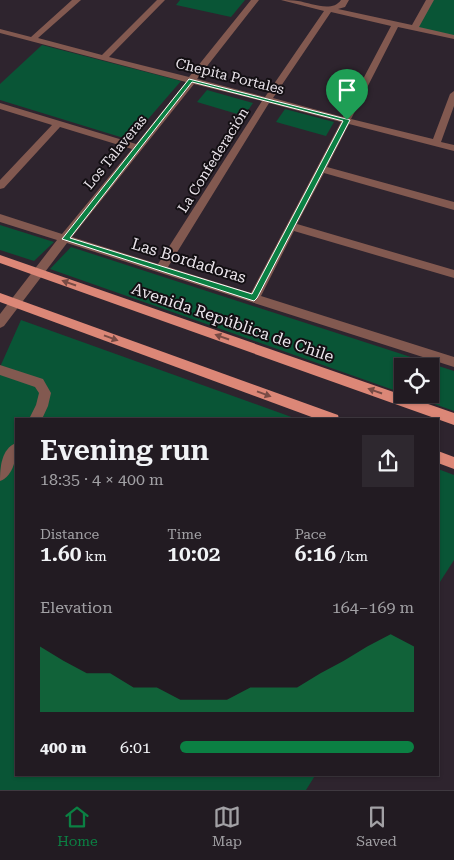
<!DOCTYPE html>
<meta charset="utf-8">
<style>
body{margin:0;font-family:"Roboto Serif",serif;background:#2e282f;color:#f1f3f6;height:100vh;display:flex;flex-direction:column;font-size:19px;white-space:nowrap}
*{box-sizing:border-box;margin:0}
p{font-size:16px;color:#a2a1a5}
.icon{flex:none;width:28px;height:28px;fill:none;stroke:currentColor;stroke-width:2;stroke-linecap:round;stroke-linejoin:round}
.map{position:relative;flex:1;overflow:hidden}
.drawer{position:absolute;left:15px;top:418px;width:424px;height:358px;display:flex;flex-direction:column;background:#221b22;border-radius:0px;box-shadow:0 1px 4px #0004,0 0 0 1px #3f3940}
.drawer>*{flex:none}
.buttons{position:absolute;left:394px;top:358px;display:grid;gap:10px}
.buttons a{display:grid;place-items:center;width:45px;height:45px;border-radius:0px;background:#221b22;box-shadow:0 1px 4px #0004,0 0 0 1px #3f3940;font-size:25px}
.pin{position:absolute;display:grid;place-items:center;width:42px;height:42px;color:#fff;margin:-51px -21px;border-radius:50% 50% 50% 0;rotate:-45deg;box-shadow:0 0 5px #0007}
.pin .icon{rotate:45deg}
.round{display:grid;place-items:center;flex:none;width:52px;height:52px;border-radius:0px;background:#2e282f}
.summary{display:flex;align-items:center;justify-content:space-between;height:85px;padding:0 25px}
h1{font-size:28px;font-weight:600;line-height:38px}
.metrics{display:grid;grid-template-columns:repeat(3,1fr);gap:8px;height:85px;padding:5px 25px}
.metrics div{display:grid;align-content:center}
.metrics b{font-size:21px;font-weight:600}
.metrics small{font-size:14px;font-weight:400}
.metrics p{font-size:14px}
.chart{height:140px;padding:10px 25px}
.chart p{display:flex;justify-content:space-between}
.chart svg{width:100%;height:90px;margin-top:5px;fill:#0b8043;opacity:.7}
ul{padding:0 25px;list-style:none;font-size:16px}
li{display:grid;grid-template-columns:80px 60px 1fr;align-items:center;height:38px}
li i{height:12px;border-radius:6px;background:#0b8043}
.tab-bar{display:flex;justify-content:space-around;align-items:center;height:70px;border-top:1px solid #3f3940;background:#221b22;font-size:14px;color:#a2a1a5}
.tab-bar a{display:grid;justify-items:center;gap:2px}
.tab-bar .active{color:#0b8043}
.map>svg:first-child{display:block}
.green{fill:#095536}
.lines{fill:none;stroke-linecap:round;stroke-linejoin:round}
.minor{fill:#825950;fill-rule:evenodd}
.major{fill:#dc8777;fill-rule:evenodd}
.oneway{fill:#784b45}
.route{fill:#0b8043;stroke:#fff;fill-rule:evenodd}
.labels{text-anchor:middle;stroke-width:4;stroke-linejoin:round;paint-order:stroke}
.far-street-label{font-size:14px;fill:#ebe5ec;stroke:#130f13}
.street-label{font-size:16px;fill:#ebe5ec;stroke:#130f13}
</style>
<div class="map">
<svg width="454" height="790" viewBox="0 0 454 790">
<rect width="100%" height="100%" fill="#2e242e"/>
<!-- green -->
<g class="green">
<polygon points="180,0 245,0 231,17 176,5"/>
<polygon points="430,0 454,0 454,37 414,28"/>
<polygon points="42,45 181,81 130,140 0,100 0,84"/>
<polygon points="207,90 253,103 244,116 197,102"/>
<polygon points="285,109 334,122 326,136 276,122"/>
<polygon points="0,225 54,242 34,261 0,250"/>
<polygon points="71,247 454,371 454,411 406,394 430,394 430,366 402,366 402,393 50,269"/>
<polygon points="21,320 297,419 16,419 16,774 316,774 306,790 0,790 0,367"/>
<polygon points="438,469 454,475 454,560 438,585"/>
</g>
<g class="lines">
<!-- minor -->
<g class="minor">
<path d="M72,0H81L38,38L102,55L157,0H165L109,57L189,77L251,0H259L197,79L265,97L324,11L281,0C287,0 293,0 298,1C311,3 332,13 341,0H349L345,7L338,9L412,25L426,0H434L419,27L454,35V39L398,27L351,119L433,139L450,94L454,91V106L441,142L454,145V151L349,124L327,167L454,202V210L324,173L297,224L454,270V278L294,231L261,296L454,357V367L67,243L4,326L0,328V314L57,240L0,222V214L62,234L132,149L60,127L4,188L0,189V180L52,125L0,109V103L136,144L186,82L0,33V29L31,37ZM331,12L391,26L343,117L273,98ZM194,84L262,101L158,264L72,237ZM269,103L341,122L251,293L168,267Z"/>
<polygon points="0,365 43,379 51,393 48,406 42,419 29,419 36,405 39,393 35,387 0,375"/>
<path d="M16,443C17,456 14,476 0,481C0,468 1,449 16,443Z"/>
</g>
<!-- major -->
<g class="major">
<polygon points="0,255 454,413 454,425 0,263"/>
<polygon points="0,293 338,415 339,419 317,419 0,302"/>
<polygon points="438,451 454,457 454,469 438,463"/>
</g>
</g>
<!-- one-way arrows -->
<defs><path id="oneway-solid" d="M-6-.8H1V-3.2L6.5 0L1 3.2V.8H-6Z" transform="scale(1.25)"/></defs>
<g class="oneway">
<use href="#oneway-solid" transform="translate(69 283) rotate(-161)"/>
<use href="#oneway-solid" transform="translate(222 337) rotate(-161)"/>
<use href="#oneway-solid" transform="translate(111 338) rotate(20)"/>
<use href="#oneway-solid" transform="translate(375 391) rotate(-161)"/>
<use href="#oneway-solid" transform="translate(264 394) rotate(20)"/>
</g>
<!-- route -->
<path class="route" d="M189,79L350,120L257,298L254,301L62,239ZM192,82L343,121L252,294L70,238Z"/>
<g class="labels">
<!-- far-street labels -->
<g class="far-street-label">
<text transform="translate(230 76) rotate(14)" y="5">Chepita Portales</text>
<text transform="translate(115 152) rotate(-51)" y="5">Los Talaveras</text>
<text transform="translate(213 160) rotate(-58)" y="5">La Confederación</text>
</g>
<!-- street labels -->
<g class="street-label">
<text transform="translate(189 260) rotate(17)" y="6">Las Bordadoras</text>
<text transform="translate(233 322) rotate(19)" y="6">Avenida República de Chile</text>
</g>
</g>
</svg>
<div class="buttons">
<a><svg class="icon" aria-label="locate" viewBox="0 0 24 24"><circle cx="12" cy="12" r="6"/><path d="M12 2v4M12 18v4M2 12h4M18 12h4"/></svg></a>
</div>
<div class="pin" style="left:347px;top:120px;background:#1e9e55"><svg class="icon" aria-label="arrive" viewBox="0 0 24 24"><path d="M6 21V4h12l-3 4 3 4H6"/></svg></div>
<section class="drawer">
<div class="summary"><div><h1>Evening run</h1><p>18:35 · 4 × 400 m</p></div><a class="round"><svg class="icon" aria-label="share" viewBox="0 0 24 24"><path d="M12 15V3M7 8l5-5 5 5M5 13v7h14v-7"/></svg></a></div>
<div class="metrics">
<div><p>Distance</p><b>1.60<small> km</small></b></div>
<div><p>Time</p><b>10:02</b></div>
<div><p>Pace</p><b>6:16<small> /km</small></b></div>
</div>
<div class="chart"><p><span>Elevation</span>164–169 m</p>
<svg viewBox="0 0 160 44" preserveAspectRatio="none"><path d="M0 44V12L10 19L20 25L30 25L40 32L50 32L60 38L70 38L80 38L90 32L100 32L110 32L120 25L130 19L140 12L150 6L160 12V44z"/></svg>
</div>
<ul>
<li><b>400 m</b>6:01<i style="width:100%"></i></li>
</ul>
</section>
</div>
<nav class="tab-bar">
<a class="active"><svg class="icon" aria-label="home" viewBox="0 0 24 24"><path d="M3 11l9-7 9 7M6 9v11h12V9"/></svg>Home</a>
<a><svg class="icon" aria-label="map" viewBox="0 0 24 24"><path d="M3 6l6-2 6 2 6-2v14l-6 2-6-2-6 2zM9 4v14M15 6v14"/></svg>Map</a>
<a><svg class="icon" aria-label="saved" viewBox="0 0 24 24"><path d="M7 4h10v16l-5-4-5 4z"/></svg>Saved</a>
</nav>
